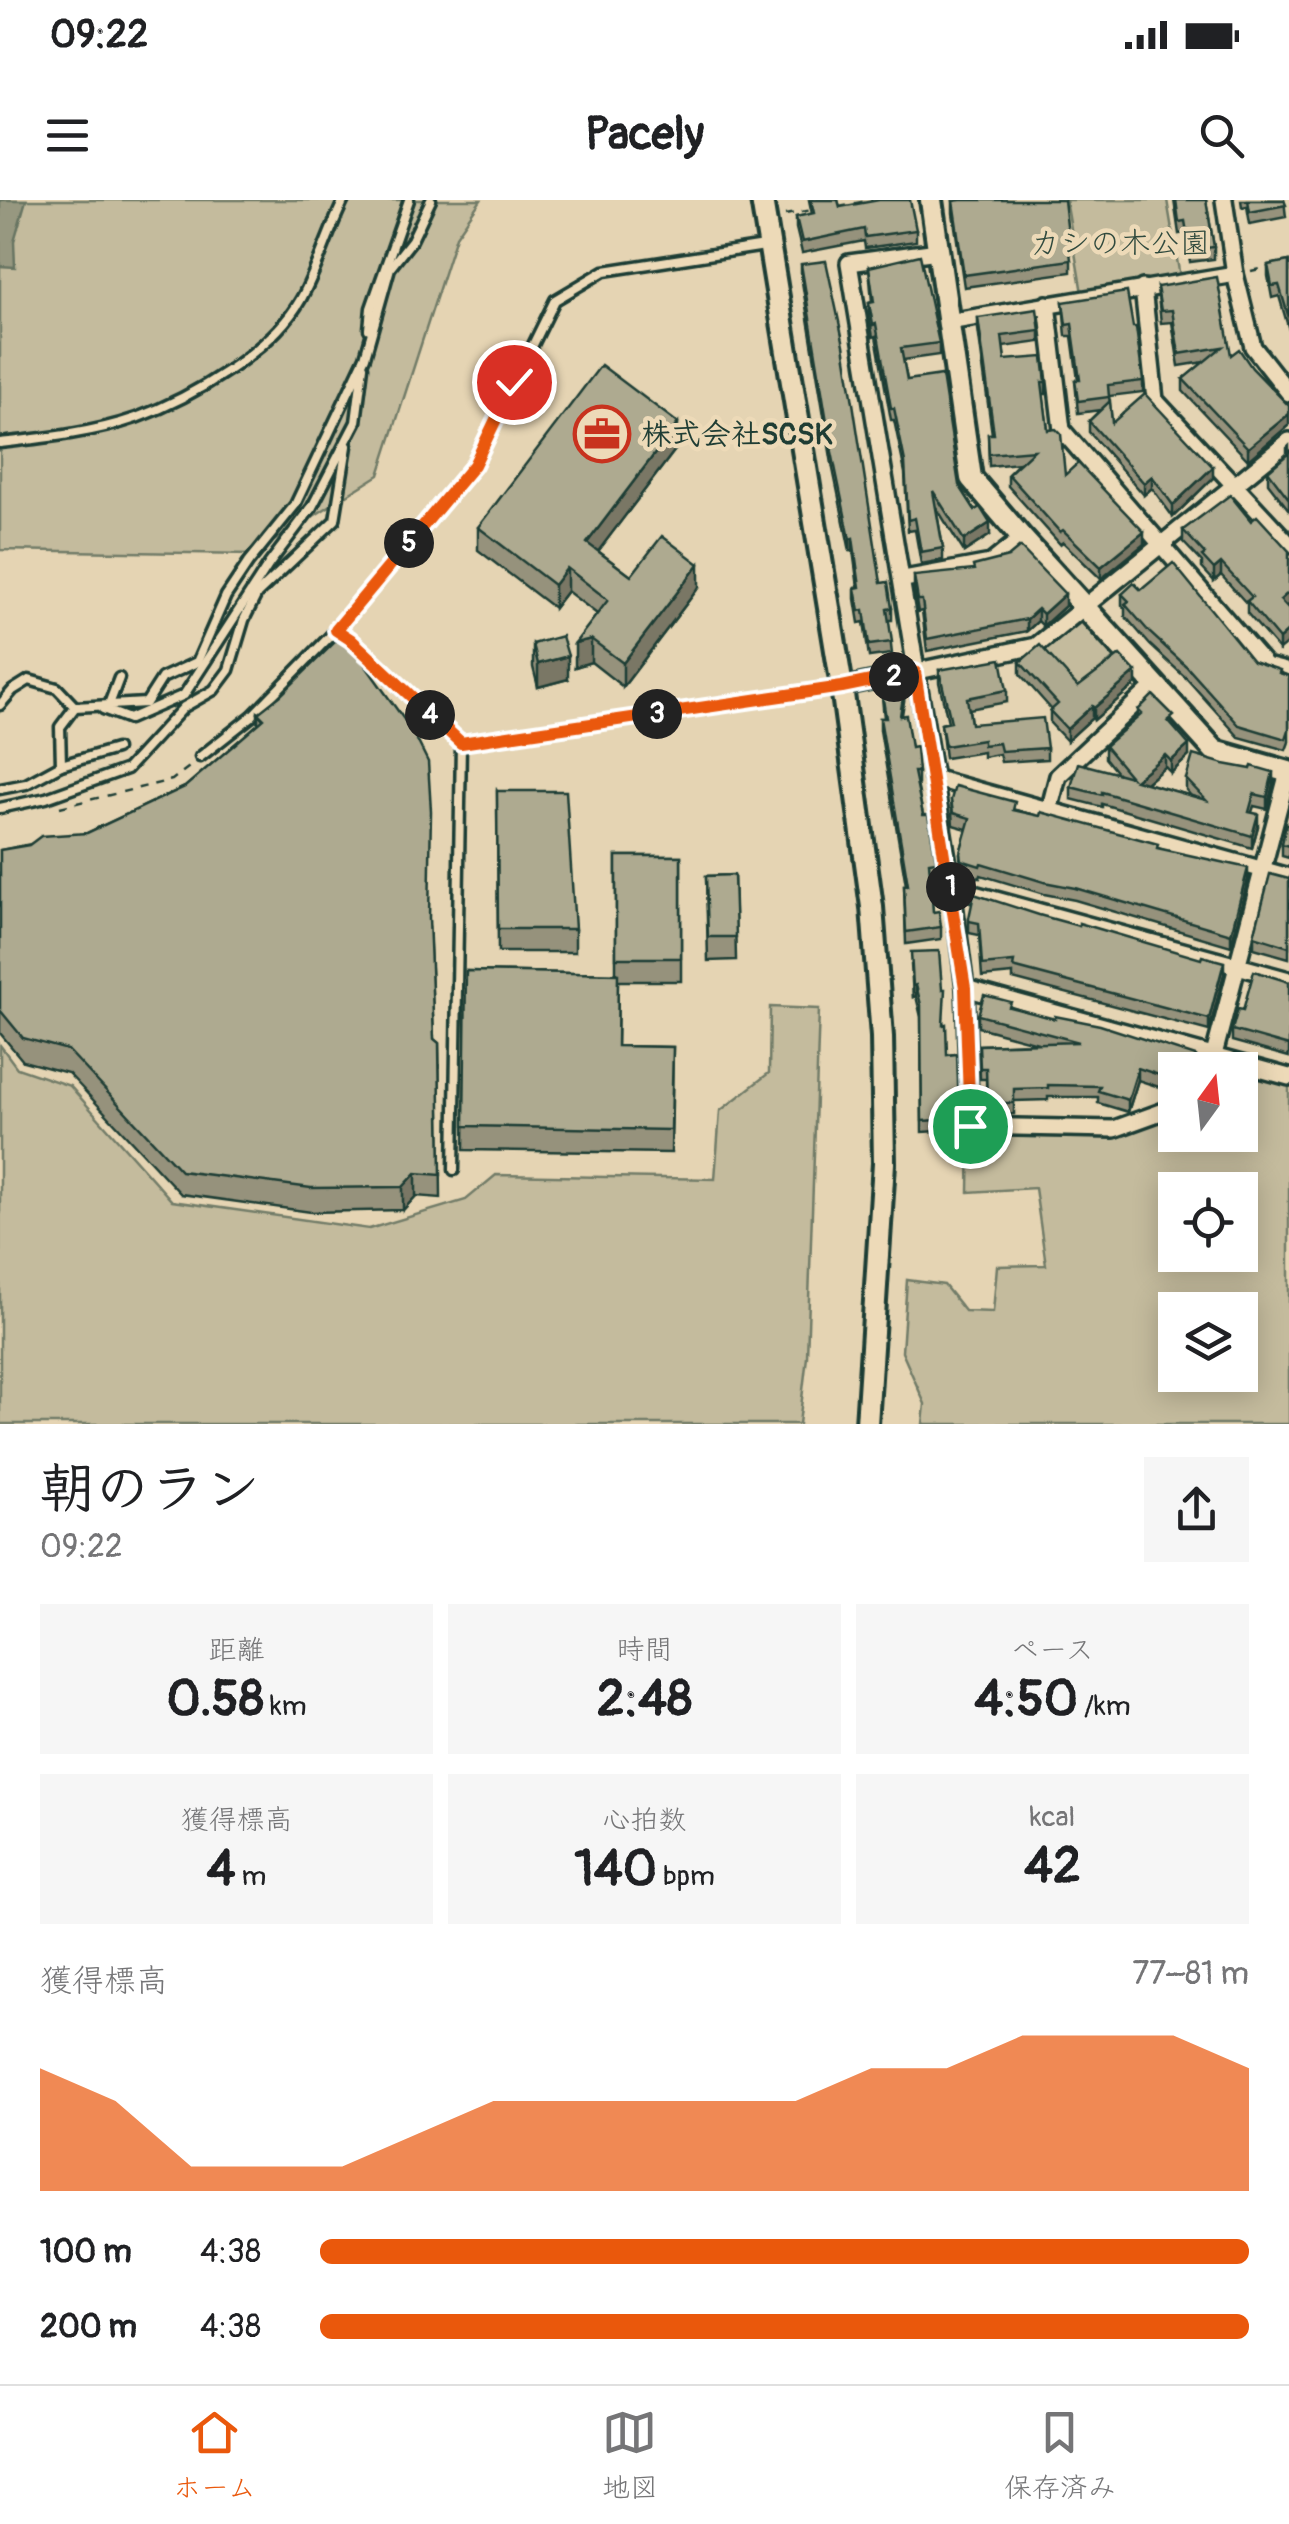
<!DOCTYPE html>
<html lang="ja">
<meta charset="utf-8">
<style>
body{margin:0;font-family:Pangolin,"Klee One",sans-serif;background:#f6f6f6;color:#202124;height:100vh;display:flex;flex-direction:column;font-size:38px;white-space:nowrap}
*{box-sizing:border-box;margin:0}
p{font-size:32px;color:#757577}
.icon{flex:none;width:55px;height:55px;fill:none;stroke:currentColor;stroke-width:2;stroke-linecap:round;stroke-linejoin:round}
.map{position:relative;height:1224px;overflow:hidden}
.side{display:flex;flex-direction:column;background:#fff;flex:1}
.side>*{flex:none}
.needle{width:65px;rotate:15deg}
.controls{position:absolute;left:1158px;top:852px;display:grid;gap:20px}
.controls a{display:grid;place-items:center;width:100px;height:100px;border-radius:0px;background:#fff;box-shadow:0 5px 25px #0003;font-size:50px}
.pin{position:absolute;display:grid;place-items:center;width:85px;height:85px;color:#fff;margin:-42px;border:5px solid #fff;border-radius:50%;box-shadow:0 2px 10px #0007}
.km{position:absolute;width:50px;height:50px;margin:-25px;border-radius:50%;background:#222;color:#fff;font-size:28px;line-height:50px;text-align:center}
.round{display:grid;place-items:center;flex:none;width:105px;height:105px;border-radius:0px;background:#f6f6f6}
.overview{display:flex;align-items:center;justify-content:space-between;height:170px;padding:0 40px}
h1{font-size:55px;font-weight:700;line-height:75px}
.stats{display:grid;grid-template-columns:repeat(3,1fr);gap:15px;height:170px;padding:10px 40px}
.stats div{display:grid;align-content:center;border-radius:0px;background:#f6f6f6;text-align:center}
.stats b{font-size:50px;font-weight:700}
.stats small{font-size:28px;font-weight:400}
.stats p{font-size:28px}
.chart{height:280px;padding:20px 40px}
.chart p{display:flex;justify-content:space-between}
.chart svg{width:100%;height:180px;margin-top:10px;fill:#ea580c;opacity:.7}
ul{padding:0 40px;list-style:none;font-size:32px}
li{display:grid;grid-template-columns:160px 120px 1fr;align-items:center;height:75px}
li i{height:25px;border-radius:12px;background:#ea580c}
.status{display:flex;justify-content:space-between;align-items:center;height:70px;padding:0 50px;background:#fff;direction:ltr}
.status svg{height:28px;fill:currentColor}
header{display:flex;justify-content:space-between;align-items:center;height:130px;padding:0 40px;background:#fff;font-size:45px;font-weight:700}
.menu{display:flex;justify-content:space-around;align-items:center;height:140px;border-top:2px solid #e0e0e0;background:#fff;font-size:28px;color:#757577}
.menu a{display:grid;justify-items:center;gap:5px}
.menu .selected{color:#ea580c}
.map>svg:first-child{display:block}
.green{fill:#c4bb9d;stroke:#727c68;stroke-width:2.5;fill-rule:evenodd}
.water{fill:#979880;stroke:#677462;stroke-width:2.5}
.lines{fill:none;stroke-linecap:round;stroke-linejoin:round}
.service-casing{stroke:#1f3d34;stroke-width:15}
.minor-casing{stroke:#1f3d34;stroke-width:22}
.tertiary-casing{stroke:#1f3d34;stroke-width:28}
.path{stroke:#1f3d34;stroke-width:2.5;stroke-dasharray:8 8;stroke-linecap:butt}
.service{stroke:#eddab8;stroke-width:8}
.minor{stroke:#eddab8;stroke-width:15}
.tertiary{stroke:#eddab8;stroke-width:20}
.wall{fill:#96927c;stroke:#1f3d34;stroke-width:2.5}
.shaded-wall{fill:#7a7765;stroke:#1f3d34;stroke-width:2.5}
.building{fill:#aeaa90;stroke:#1f3d34;stroke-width:2.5}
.route-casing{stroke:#fff;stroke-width:20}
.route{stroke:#ea580c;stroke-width:12}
.labels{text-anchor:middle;stroke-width:9;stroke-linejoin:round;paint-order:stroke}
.park-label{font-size:30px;fill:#304a3e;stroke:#eddab8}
.poi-label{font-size:30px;font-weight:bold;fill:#1f3d34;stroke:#eddab8;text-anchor:start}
</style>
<div class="status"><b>09:22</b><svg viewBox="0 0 49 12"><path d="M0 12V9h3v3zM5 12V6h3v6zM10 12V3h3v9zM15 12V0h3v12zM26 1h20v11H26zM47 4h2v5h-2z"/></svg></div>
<header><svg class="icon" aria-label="menu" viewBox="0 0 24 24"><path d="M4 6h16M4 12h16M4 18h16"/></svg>Pacely<svg class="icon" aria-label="search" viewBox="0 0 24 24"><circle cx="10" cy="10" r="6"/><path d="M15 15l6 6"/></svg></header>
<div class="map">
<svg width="1289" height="1224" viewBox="0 0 1289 1224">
<rect width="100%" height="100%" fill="#e5d4b3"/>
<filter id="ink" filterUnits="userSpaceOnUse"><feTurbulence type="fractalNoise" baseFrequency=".01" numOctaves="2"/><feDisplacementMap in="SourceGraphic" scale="20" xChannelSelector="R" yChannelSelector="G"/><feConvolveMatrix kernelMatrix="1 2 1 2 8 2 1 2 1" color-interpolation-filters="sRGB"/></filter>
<g filter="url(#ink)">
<!-- green -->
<g class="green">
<polygon points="0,0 481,0 456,36 379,275 253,354 0,350"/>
<polygon points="1066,0 1167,0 1180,77 1082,93"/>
<polygon points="1084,407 1123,450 1078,489 1043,449"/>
<polygon points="770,807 819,809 807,1157 799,1224 0,1224 0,845 17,868 70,886 172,1001 369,1029 466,1000 496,975 715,979 720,911 769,873"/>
<path d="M1215,859L1289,880V1224H923L925,1204L902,1152L907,1080L944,1085L965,1111L993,1112L997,1066L1046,1065L1035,988L969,992L970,929L1115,933L1175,910V935H1240V870H1212ZM1175,990H1240V1055H1175ZM1175,1110H1240V1175H1175Z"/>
</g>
<!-- water -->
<polygon class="water" points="0,0 26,0 14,41 15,67 0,66"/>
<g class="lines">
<!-- service casing -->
<g class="service-casing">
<g id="service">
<polyline points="369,129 371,108 409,0"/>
<path d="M0,243C45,238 93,233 136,218C191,198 272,151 301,99C318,68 328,32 344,0"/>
<polyline points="339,432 461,543 842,487"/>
<polyline points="0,505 13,490 29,480 57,488 75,507"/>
<polyline points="108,507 119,478"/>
<polyline points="103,509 129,519 184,495 269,364 312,307 356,222 363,167"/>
<polyline points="200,557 252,516 336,430 474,265 555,100 604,71 765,46"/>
<polyline points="61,565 116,549"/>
<polyline points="0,589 26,584 61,565 60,527 75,507 146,503 162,478 197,462 226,396 248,363 295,305 365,157 390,68 412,40 431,0"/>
<polyline points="0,608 46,598 127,569 184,507 214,490 229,470 244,420 257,394 335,320 347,246"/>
<polyline points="454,970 461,543"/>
</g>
</g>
<!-- minor casing -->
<g class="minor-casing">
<g id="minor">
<polyline points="1224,0 1235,74 1253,147 1289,193"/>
<polyline points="938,51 849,63 952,688 965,788 970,926 1114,929 1175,907"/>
<polyline points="1143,88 1155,200 1289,344"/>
<polyline points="1047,104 1062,230 1266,466 1289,472"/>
<polyline points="948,122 1235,74"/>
<polyline points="904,379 991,363 1022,338"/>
<polyline points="842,487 1036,446 1289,241"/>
<polyline points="933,578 1289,677"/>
<polyline points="1049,611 1058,576 1155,485"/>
<polyline points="952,688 1289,780"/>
<polyline points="965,788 1289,877"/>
<polyline points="1210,870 1288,572"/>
</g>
</g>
<!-- tertiary casing -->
<g class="tertiary-casing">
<g id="tertiary">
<polyline points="762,0 842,487 872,707 882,837 884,963 867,1224"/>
<polyline points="931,0 971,278 1022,338 1215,551 1289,572"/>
</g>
</g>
<!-- path -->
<g class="path">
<polyline points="839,6 872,0"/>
<polyline points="785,15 812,10"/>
<polyline points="1251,71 1268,67"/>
<polyline points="60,607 172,580 193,564"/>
</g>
<!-- service -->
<use href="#service" class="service"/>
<!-- minor -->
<use href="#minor" class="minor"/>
<!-- tertiary -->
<use href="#tertiary" class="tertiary"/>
</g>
<!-- wall -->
<g class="wall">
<polygon points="809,0 838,0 840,7 916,30 916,41 865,48 864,41 802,53 796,28 796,17 812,14"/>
<polygon points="1174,0 1206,0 1214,47 1214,59 1190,62 1185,33 1179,34"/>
<polygon points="1241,0 1284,0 1286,17 1250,24 1247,6 1242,7"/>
<polygon points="953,1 1071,60 1071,72 964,87 953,13"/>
<polygon points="1289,61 1289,130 1279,96 1272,98 1268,76 1268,65"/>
<polygon points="801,64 881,383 892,408 892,420 888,420 892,454 869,457 864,422 859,423 855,399 855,388 858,387 853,350 850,351 832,264 801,76"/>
<polygon points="869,67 939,143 939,155 903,160 907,180 959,285 990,335 964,352 936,307 943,348 943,360 921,364 915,330 908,331 905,273 894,220 891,220 876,136 873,137 869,115 869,103 872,102"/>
<polygon points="1157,87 1231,155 1252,168 1289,206 1289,225 1248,260 1183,191 1183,179 1204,162 1179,166 1172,122 1161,123"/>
<polygon points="1063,102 1143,181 1143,192 1109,196 1112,223 1213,278 1173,317 1152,288 1144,295 1089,232 1089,221 1100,210 1078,213 1075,180 1078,180 1072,136 1066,136"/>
<polygon points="978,118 1040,131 1040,142 1003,147 1005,160 1046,182 1046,194 1043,194 1048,230 1065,275 1144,344 1101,379 1063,342 1060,344 1008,286 1008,274 1019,263 989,266 988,234 992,234 978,129"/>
<polygon points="678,246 598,351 631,376 699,387 623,487 591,462 575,467 597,414 567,391 554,408 478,350 478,327"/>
<polygon points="1289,246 1289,310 1268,283 1268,271 1287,255 1287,248"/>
<polygon points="1183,330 1289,351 1289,404 1286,406 1279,450 1247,413 1247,404 1221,375 1214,381 1202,368 1202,362 1183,342"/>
<polygon points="914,376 1065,406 1043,426 1038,421 1027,431 927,451 922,411 918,412 914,388"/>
<polygon points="1141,390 1253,461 1289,476 1289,542 1286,550 1239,537 1186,478 1150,445 1125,416 1125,409 1122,405 1122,394"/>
<polygon points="533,444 568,479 538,487 533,467"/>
<polygon points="1020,462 1078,487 1136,484 1094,520 1092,518 1067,541 1050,523 1050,511 1052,510 1020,474"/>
<polygon points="939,470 1007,490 1007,502 969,509 971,524 1047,548 1047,559 1001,562 999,554 983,557 983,552 945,558 941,524 948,522 939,482"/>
<polygon points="881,487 905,495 902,515 918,572 918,584 917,584 923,615 936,661 936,673 930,674 933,712 941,727 941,739 906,744 904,685 906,685 880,530 880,518 884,518"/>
<polygon points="1138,510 1174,528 1189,556 1171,573 1165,567 1146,583 1191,596 1186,590 1186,579 1273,584 1267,609 1254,606 1252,612 1258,626 1252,648 1102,604 1102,607 1071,599 1071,587 1118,574 1105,558 1105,546 1138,518"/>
<polygon points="258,513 429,726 434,839 439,843 441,998 416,996 403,1010 311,1012 181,994 68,873 23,861 0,833 0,650 87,633 185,587 258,524"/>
<polygon points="497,591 575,729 575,752 498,752"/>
<polygon points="951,600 1015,610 1158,648 1248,679 1231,746 1075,700 1044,694 981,675 980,678 961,672 960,653 967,629 953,625"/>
<polygon points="1289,625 1289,658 1282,656 1282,644"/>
<polygon points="616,656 681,656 681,781 618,781 617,846 673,847 671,953 464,950 466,771 616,774"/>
<polygon points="734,675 736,760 708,761 706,676"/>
<polygon points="1289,679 1289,758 1254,748 1254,736"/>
<polygon points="969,718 1224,774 1209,831 1013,779 1013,774 982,777 979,735 969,733"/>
<polygon points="911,764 944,824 947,855 957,854 959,923 939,924 939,931 922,932 921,817 916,796 913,797"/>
<polygon points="1289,782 1289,857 1232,841 1232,830 1243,810"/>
<polygon points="1011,807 1196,868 1196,870 1175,870 1174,885 1167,882 1165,889 1138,880 1128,912 1098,903 1098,897 1048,897 1048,900 1014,901 1014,914 987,915 986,879 980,879 979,845 1038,843 978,827 978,815"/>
</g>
<!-- shaded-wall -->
<g class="shaded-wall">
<polygon points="1289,214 1289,225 1248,260 1248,248"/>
<polygon points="678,223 678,246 587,366 587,343"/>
<polygon points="1213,267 1213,278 1173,317 1173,305"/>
<polygon points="1152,276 1152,288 1144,295 1144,283"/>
<polygon points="990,323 990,335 964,352 964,340"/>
<polygon points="1144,332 1144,344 1101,379 1101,367"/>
<polygon points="853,338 853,350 850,351 850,339"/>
<polygon points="1221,363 1221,375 1214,381 1214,369"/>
<polygon points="699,364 699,387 623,487 623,463"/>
<polygon points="567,368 567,391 554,408 554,385"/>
<polygon points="1289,392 1289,404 1280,411 1280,400"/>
<polygon points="1065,394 1065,406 1043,426 1043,414"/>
<polygon points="1038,409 1038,421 1027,431 1027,419"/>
<polygon points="1289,430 1289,442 1279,450 1279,439"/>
<polygon points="591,439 591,462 575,467 575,443"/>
<polygon points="568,456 568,479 538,487 538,464"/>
<polygon points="1136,472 1136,484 1094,520 1094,508"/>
<polygon points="1092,506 1092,518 1067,541 1067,529"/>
<polygon points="1189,545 1189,556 1171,573 1171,561"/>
<polygon points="1165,555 1165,567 1135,592 1135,580"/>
<polygon points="1273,572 1273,584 1267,609 1267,597"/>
<polygon points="1258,614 1258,626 1252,648 1252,636"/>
<polygon points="1248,668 1248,679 1231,746 1231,734"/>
<polygon points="1224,762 1224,774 1209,831 1209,819"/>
<polygon points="916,785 916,796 913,797 913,786"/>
<polygon points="1138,868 1138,880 1128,912 1128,900"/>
<polygon points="416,973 416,996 403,1010 403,987"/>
</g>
<!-- building -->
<g class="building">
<polygon points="811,0 838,0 840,7 879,0 910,0 916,30 865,37 864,29 802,42 796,17 814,13"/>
<polygon points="961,0 1064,0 1071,60 964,75 953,1"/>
<polygon points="1176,0 1206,0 1214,47 1190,50 1185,21 1179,22"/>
<polygon points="1248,0 1284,0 1286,5 1250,12"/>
<polygon points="920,55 939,143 901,148 907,180 942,175 959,285 975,310 980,307 990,323 964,340 933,291 943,348 921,352 915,318 908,320 905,262 894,208 891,208 876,124 873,125 869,103 874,102 869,67"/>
<polygon points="826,61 844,145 881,383 888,382 892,408 887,409 892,442 869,445 864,410 859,411 855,388 860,387 853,338 850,339 832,252 801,64"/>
<polygon points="1289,61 1289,118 1279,85 1272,86 1268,65"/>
<polygon points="1217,77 1231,155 1239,149 1252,168 1289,206 1289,214 1248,248 1183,179 1222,147 1179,154 1172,110 1161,111 1157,87"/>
<polygon points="1127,92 1133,127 1136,127 1143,181 1108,185 1109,197 1078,201 1075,180 1080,180 1072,124 1066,125 1063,102"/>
<polygon points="1037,109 1040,131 1002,136 1005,160 1043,157 1046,182 1042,182 1048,230 1056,229 1061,234 1065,275 1078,263 1144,332 1101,367 1063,330 1060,332 1008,274 1034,250 989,254 988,234 994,234 978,118"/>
<polygon points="601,165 678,223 587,343 631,376 662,336 699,364 623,463 591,439 575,443 608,400 567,368 554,385 478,327"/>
<polygon points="1145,194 1213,267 1173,305 1152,276 1144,283 1089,221 1110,201 1112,223"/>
<polygon points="1289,253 1289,299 1268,271"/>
<polygon points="1230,295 1251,321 1257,316 1289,351 1289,392 1280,400 1289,410 1289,430 1279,439 1247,401 1252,397 1221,363 1214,369 1202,356 1205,354 1183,330"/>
<polygon points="1020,347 1065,394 1043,414 1038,409 1027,419 927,439 922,400 918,400 914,376 974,370 973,366 1008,357"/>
<polygon points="1173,363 1253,461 1280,470 1279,473 1289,476 1289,530 1286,539 1239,525 1186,466 1150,433 1125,404 1129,401 1122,394 1134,383 1141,390"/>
<polygon points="343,434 413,532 428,562 431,611 429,718 434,839 439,843 441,975 416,973 403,987 311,988 181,971 68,850 23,838 0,810 0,650 29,645 41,636 87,633 185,587 264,519 258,513 281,495"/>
<polygon points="562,436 568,456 538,464 533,444"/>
<polygon points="1040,445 1078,487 1120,455 1136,472 1094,508 1092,506 1067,529 1050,511 1058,504 1020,462"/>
<polygon points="1001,459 1007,490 967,498 971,524 1043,518 1047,548 1001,551 999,543 983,545 983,540 945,546 941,524 951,522 939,470"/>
<polygon points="905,484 900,516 906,515 911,548 916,547 918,572 914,572 923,615 928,615 936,661 929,662 933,712 939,711 941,727 906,732 904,685 908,685 880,518 886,518 881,487"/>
<polygon points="1153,495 1174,516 1168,521 1189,545 1171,561 1165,555 1135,580 1206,600 1186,579 1193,555 1224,564 1251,569 1252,566 1273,572 1267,597 1254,594 1249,612 1258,614 1252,636 1102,592 1102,595 1071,587 1078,563 1131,577 1105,546 1142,514 1138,510"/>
<polygon points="955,586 1015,602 1013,610 1040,616 1041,612 1158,644 1157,648 1248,668 1231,734 1075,688 1044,682 981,663 980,666 961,660 960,653 970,618 953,613 951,600"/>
<polygon points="497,591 566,591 575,729 498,729"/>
<polygon points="1286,624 1289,625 1289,646 1282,644"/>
<rect x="616" y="656" width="65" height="102"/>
<polygon points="1270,674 1289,679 1289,747 1254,736"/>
<polygon points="734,675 736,737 708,737 706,676"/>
<polygon points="974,694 1039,715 1079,726 1079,723 1201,759 1202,756 1224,762 1209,819 1013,767 1014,762 982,765 979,723 969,721 969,718"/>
<polygon points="939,751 942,789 945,789 943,825 946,824 947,855 957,854 959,912 939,913 939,920 922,921 921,805 916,785 913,786 911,752"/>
<polygon points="466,771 618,774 617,846 673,847 671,930 464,926"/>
<polygon points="1254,771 1289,782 1289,846 1232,830 1238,809 1243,810"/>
<polygon points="984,795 1011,802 1009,807 1055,819 1055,816 1100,825 1196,856 1193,867 1177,862 1174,873 1167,871 1165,877 1138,868 1128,900 1098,891 1100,886 1048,885 1048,888 1014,889 1014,903 987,903 986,868 980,868 979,845 1079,842 978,815"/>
</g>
</g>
<g class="lines" filter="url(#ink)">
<!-- route casing -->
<g class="route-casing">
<polyline id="route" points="514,182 474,265 336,430 350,439 461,543 842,487 915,472 965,788 970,926"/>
</g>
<!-- route -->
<use href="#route" class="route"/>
</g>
<!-- icons -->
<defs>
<g id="office-ring" transform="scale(2.875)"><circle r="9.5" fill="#eddab8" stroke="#c8321e" stroke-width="1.5"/><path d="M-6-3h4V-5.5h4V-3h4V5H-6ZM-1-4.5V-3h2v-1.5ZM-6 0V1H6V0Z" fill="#c8321e"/></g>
</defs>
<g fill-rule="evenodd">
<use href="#office-ring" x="602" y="234"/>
</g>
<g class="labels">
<!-- park labels -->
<g class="park-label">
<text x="1120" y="53">カシの木公園</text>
</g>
<!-- poi labels -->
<g class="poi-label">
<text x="641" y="244">株式会社SCSK</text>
</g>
</g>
</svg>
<div class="controls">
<a><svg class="needle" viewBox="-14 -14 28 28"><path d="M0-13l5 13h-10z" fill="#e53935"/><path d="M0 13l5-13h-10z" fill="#757577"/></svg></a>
<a><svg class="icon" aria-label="locate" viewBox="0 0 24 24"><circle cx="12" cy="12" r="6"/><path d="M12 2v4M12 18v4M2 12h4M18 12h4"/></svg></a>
<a><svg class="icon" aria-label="layers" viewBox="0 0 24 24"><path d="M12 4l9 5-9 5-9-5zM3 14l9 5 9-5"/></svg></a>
</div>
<div class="pin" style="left:970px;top:926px;background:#1e9e55"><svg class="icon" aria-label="arrive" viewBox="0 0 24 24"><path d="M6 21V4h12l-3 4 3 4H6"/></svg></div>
<div class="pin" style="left:514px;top:182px;background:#d93025"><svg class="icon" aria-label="check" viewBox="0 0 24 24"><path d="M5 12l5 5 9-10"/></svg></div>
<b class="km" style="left:951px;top:687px">1</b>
<b class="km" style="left:894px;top:477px">2</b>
<b class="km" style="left:657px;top:514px">3</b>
<b class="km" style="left:430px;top:515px">4</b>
<b class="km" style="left:409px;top:343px">5</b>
</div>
<section class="side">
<div class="overview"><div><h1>朝のラン</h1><p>09:22</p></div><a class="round"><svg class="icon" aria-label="share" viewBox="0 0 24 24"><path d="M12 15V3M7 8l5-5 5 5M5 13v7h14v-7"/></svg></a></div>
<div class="stats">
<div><p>距離</p><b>0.58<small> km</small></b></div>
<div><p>時間</p><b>2:48</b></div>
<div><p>ペース</p><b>4:50<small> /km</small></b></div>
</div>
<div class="stats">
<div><p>獲得標高</p><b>4<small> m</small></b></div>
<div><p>心拍数</p><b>140<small> bpm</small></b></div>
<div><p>kcal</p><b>42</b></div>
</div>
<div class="chart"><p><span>獲得標高</span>77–81 m</p>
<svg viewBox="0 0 160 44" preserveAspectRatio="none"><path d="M0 44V14L10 22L20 38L30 38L40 38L50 30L60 22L70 22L80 22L90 22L100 22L110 14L120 14L130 6L140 6L150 6L160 14V44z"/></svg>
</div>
<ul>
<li><b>100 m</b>4:38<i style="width:100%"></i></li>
<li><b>200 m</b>4:38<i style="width:100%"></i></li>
</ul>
</section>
<nav class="menu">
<a class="selected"><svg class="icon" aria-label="home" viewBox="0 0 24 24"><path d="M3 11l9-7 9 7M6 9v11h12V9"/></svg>ホーム</a>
<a><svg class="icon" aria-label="map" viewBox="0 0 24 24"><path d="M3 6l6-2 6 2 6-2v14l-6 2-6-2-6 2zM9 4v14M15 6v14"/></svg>地図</a>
<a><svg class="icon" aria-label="saved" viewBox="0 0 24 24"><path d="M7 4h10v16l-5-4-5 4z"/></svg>保存済み</a>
</nav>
